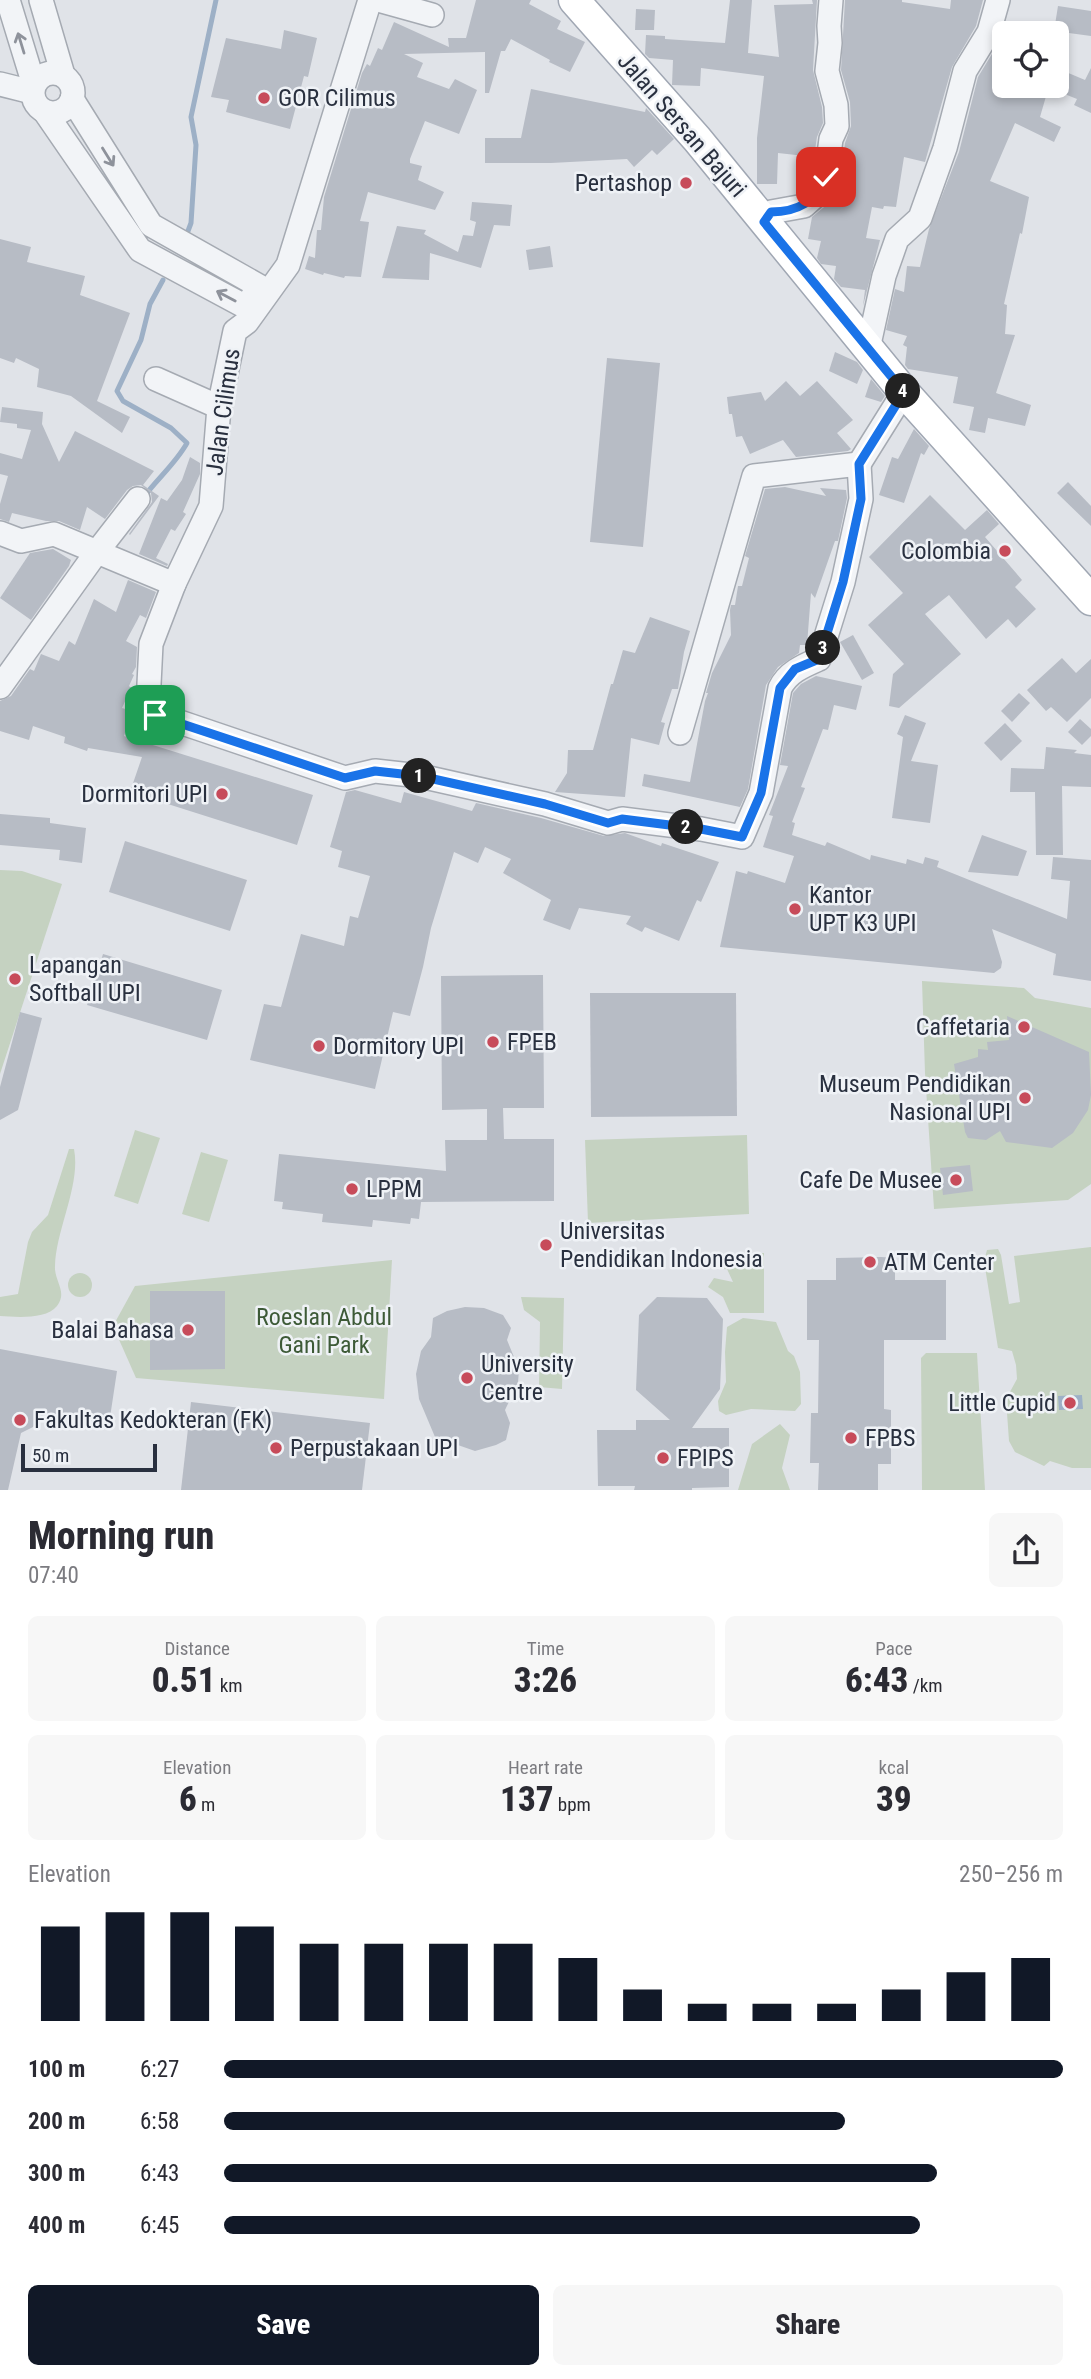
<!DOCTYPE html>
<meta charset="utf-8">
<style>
body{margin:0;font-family:"Roboto Condensed",sans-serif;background:#f7f7f7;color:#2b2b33;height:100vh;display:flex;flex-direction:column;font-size:26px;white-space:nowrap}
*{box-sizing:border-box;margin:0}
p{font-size:23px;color:#7c7c81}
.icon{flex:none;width:38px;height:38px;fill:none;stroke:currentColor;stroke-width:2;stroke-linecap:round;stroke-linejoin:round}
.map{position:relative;height:1490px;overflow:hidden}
.details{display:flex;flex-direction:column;background:#fff;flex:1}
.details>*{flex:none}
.buttons{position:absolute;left:992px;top:21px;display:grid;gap:14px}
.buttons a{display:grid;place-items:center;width:77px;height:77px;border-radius:10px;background:#fff;box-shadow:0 4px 10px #0003;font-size:35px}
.scale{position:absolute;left:21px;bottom:18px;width:136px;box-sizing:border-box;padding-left:7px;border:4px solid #29303f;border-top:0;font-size:19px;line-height:24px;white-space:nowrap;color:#29303f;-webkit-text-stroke:5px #eff2f6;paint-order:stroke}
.pin{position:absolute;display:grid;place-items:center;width:60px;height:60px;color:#fff;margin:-30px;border-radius:14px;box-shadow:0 4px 10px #0006}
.km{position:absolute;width:35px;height:35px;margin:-18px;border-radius:50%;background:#222;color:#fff;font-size:19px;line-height:35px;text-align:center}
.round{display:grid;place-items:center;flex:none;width:74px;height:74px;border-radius:10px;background:#f7f7f7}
.overview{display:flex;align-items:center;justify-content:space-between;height:119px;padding:0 28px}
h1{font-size:38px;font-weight:800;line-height:52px}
.metrics{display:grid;grid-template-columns:repeat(3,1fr);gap:10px;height:119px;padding:7px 28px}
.metrics div{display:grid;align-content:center;border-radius:10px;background:#f7f7f7;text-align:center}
.metrics b{font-size:35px;font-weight:800}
.metrics small{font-size:19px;font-weight:400}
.metrics p{font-size:19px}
.chart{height:196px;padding:14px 28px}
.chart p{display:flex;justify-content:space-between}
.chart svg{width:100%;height:126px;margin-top:7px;stroke:#111827;stroke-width:6}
.action{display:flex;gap:14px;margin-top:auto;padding:14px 28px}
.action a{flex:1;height:80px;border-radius:10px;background:#111827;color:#fff;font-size:28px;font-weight:800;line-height:80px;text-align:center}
.action a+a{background:#f7f7f7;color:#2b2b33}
ul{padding:0 28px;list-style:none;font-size:23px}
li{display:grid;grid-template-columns:112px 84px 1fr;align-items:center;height:52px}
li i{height:18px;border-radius:9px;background:#111827}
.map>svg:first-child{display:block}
.green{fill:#c5d2c1}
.water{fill:#9db0c6}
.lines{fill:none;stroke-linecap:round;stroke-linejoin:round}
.stream{stroke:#9db0c6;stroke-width:5}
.building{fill:#b7bcc5}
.minor-casing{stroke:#a5aab2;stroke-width:26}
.major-casing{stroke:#a0a7b3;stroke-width:33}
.minor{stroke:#f2f4f7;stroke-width:23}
.major{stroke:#fff;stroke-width:30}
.oneway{stroke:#8e929b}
.route-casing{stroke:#fff;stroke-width:14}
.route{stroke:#1a73e8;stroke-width:9}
.poi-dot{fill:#c74b5a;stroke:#eff2f6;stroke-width:2.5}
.labels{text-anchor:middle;stroke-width:5;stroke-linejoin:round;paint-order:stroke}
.poi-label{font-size:24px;fill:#29303f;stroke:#eff2f6;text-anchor:start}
.street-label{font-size:24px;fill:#29303f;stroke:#eff2f6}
.park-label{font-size:24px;fill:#3d5a37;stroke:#eff2f6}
</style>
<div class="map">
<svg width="1091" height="1490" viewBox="0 0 1091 1490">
<rect width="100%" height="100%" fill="#e0e3e8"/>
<!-- green -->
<g class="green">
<polygon points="0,870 22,871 62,884 0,1074"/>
<polygon points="922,981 1024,988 1035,998 1091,1008 1091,1184 1068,1200 934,1209 925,1073"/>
<polygon points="135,1130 160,1138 138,1204 114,1196"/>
<polygon points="747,1135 749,1214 588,1223 585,1140"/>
<path d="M69,1149H74C81,1185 56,1229 55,1266C54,1281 68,1292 57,1306C46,1320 15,1317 0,1316V1297L18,1294L28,1242L32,1232L48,1215Z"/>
<polygon points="201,1152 228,1160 209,1222 182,1214"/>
<polygon points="1091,1247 1091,1468 1072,1468 1050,1461 1044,1466 1015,1452 1009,1441 1006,1399 1017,1379 1016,1365 1012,1351 998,1348 984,1261 987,1250 998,1249 1001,1255 1009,1304 1020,1302 1014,1256"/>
<polygon points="753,1253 764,1253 764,1313 730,1313 723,1297 708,1287 714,1278 733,1282 727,1269 715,1268 717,1259 725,1255 752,1258"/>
<polygon points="392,1260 384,1399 136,1378 113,1326 135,1286"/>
<circle cx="80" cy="1285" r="12"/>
<polygon points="521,1297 564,1298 562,1389 539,1387 540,1322 524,1310"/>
<polygon points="743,1318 776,1322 788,1351 794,1356 800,1372 801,1404 795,1411 751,1409 726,1415 719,1411 718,1401 726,1382 725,1352 727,1327"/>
<polygon points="926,1353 977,1353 985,1490 922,1490 921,1358"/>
<polygon points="780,1424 790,1435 782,1468 790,1490 738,1490 752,1444"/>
</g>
<!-- water -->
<polygon class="water" points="1082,1395 1083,1409 1059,1410 1058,1396"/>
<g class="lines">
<!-- stream -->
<g class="stream">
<polyline points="188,231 191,223 196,145 191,117 216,0"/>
<path d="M143,498C157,479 176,463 187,443L171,428L123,401L117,391L141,340L150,304L163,280"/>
</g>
</g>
<!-- building -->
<g class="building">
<polygon points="476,0 531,0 529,4 561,21 557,29 585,42 570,72 549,62 550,60 511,39 505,51 501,51 489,93 485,93 485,52 404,54 423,63 417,77 449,89 455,79 477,90 459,134 425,121 410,159 410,163 422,166 418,180 444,192 435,210 368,192 360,221 369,222 361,277 345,276 344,278 324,273 323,275 305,269 309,256 315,258 317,230 321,230 324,197 362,73 367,64 370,66 378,48 382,50 394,22 449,47 448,38 466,38"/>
<polygon points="730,0 752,0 748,53 779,57 774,5 813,4 812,0 817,0 813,70 822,107 823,123 817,137 814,157 778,153 777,184 757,184 757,138 764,76 701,68 700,86 672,85 673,60 649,58 645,54 646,35 665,36 665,39 725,43"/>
<polygon points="845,0 902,0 902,2 950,9 951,0 983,0 976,26 952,67 925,162 904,157 896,207 884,206 883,209 872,207 866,238 880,240 863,306 865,290 841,287 834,279 836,266 821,264 817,258 821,241 808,239 812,217 829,203 838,203 845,143 851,126 850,102 841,70"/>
<polygon points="1058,6 1091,11 1091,36 1054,31"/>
<polygon points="636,9 655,10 654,30 635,30"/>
<polygon points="1004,29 1004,86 1049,86 1040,117 1061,127 1054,142 1015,123 990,181 1029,197 1022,234 1020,233 1004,304 1007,305 1005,334 1015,335 996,393 1031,405 1025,426 988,418 985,433 969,430 974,407 953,403 958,377 908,369 905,365 907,347 903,345 907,336 886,330 895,289 904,292 907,266 920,267 929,229 959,152 978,77 1001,39"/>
<polygon points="284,30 317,38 308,77 304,76 290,129 226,112 229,100 211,97 226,38 281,49"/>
<polygon points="1091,68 1091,113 1074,105 1077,99 1057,91 1066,72 1085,80"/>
<polygon points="531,89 645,112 646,108 674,139 657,155 652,150 634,167 627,159 551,163 485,163 485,138 521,138"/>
<polygon points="472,202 512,205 510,226 494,225 481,268 430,253 429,280 382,278 397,226 426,230 424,234 458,252 463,235 473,236 476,222 470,220"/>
<polygon points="0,239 31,247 27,262 85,276 80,295 130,313 97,401 130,417 122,433 71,396 37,387 39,369 16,358 14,363 0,358"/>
<polygon points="550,246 553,267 529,270 526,250"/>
<polygon points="835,352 857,362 863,370 857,384 829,371"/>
<polygon points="607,358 660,363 643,547 590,542"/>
<polygon points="871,379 885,396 881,402 865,397"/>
<polygon points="786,381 800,396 817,381 853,420 837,433 851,449 848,451 796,457 783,440 750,454 742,436 736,437 732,414 729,414 727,397 761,392 765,401"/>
<polygon points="2,407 43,412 42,424 59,462 75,431 154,471 143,485 159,496 130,535 129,534 152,502 151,493 141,485 133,486 127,490 105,519 87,507 80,530 59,521 46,521 12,513 9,522 0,519 0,504 8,476 0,474 0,453 22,459 31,430 17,428 17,424 0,422"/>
<polygon points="914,429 929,446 924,455 921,453 904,503 879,495 892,457 898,459"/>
<polygon points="190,457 200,463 200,474 183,512 186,514 175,531 171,529 156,558 168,564 167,566 139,554 161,498 167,501 182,480"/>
<polygon points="1068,482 1091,506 1091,526 1057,493"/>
<polygon points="785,487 826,496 820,488 846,490 847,498 838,541 835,541 815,598 811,593 807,645 800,645 799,653 778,667 766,685 748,789 740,807 642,786 644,774 690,782 705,701 708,693 706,693 712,673 731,635 730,610 731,605 735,605 738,586 742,586 749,558 745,556 765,489"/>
<polygon points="930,495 965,530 987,510 999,524 985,537 1022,580 1015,587 1036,609 1016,628 1008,619 986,639 949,595 925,614 961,654 899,708 889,706 893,674 904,664 868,625 903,593 869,557"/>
<polygon points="53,549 71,560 69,566 31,620 0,598 30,553"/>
<polygon points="128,580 156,592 146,618 140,615 126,641 137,647 136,667 132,674 134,675 129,686 131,688 122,708 132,711 124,736 313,795 297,845 130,792 142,757 88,748 87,751 64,743 65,737 33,726 29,740 0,731 0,701 11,696 30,669 34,671 41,654 59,661 69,641 75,645 94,599 116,612"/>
<polygon points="650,617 690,631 684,652 678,689 672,689 661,722 665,723 659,745 631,738 625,797 555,792 567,773 568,750 593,750 611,684 613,684 623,650 635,653"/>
<polygon points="853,635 874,673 862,680 840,642"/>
<polygon points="1062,658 1076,673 1091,659 1091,698 1067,722 1051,707 1046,711 1027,690"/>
<polygon points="816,676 862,686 856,710 834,705 828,730 823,729 801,787 805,788 792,822 795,823 792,835 825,846 827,842 870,860 871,855 906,864 907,859 923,864 925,857 939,861 937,867 1067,919 1070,881 1051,879 1053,857 1091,860 1091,981 1053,975 1056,954 992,929 1002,962 1001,968 994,973 720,947 736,871 747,874 748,871 785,883 794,856 763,847 773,816 769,815 788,766 780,765 793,693 801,684"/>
<polygon points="1019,693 1030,703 1012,722 1001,711"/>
<polygon points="905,715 926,723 911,761 938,765 930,823 892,818 903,737 897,734"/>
<polygon points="1080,719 1091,729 1091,736 1082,745 1068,732"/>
<polygon points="1005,723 1022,741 1001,761 984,743"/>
<polygon points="1046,747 1077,750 1074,753 1091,755 1091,787 1062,786 1063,855 1036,855 1035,792 1010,792 1011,768 1044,769"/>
<polygon points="355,790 401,803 404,792 472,811 476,803 541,818 604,836 625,833 661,846 662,843 719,862 701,902 697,900 679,941 645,927 642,932 626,924 631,916 579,908 570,930 543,920 551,900 503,873 511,859 485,847 478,863 454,852 431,928 423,967 410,1016 393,1012 375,1089 250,1060 264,1004 281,1007 301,934 344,946 350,916 358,918 370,876 338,867 342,851 330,847 346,792"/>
<polygon points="0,814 50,818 50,823 86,828 82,863 59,860 60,850 0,845"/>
<polygon points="982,835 1027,851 1018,876 968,872"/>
<polygon points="125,841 247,880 230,931 109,892"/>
<polygon points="103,954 222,990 207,1040 87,1005"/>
<polygon points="543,975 544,1108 503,1108 504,1139 554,1139 554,1201 421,1202 419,1219 411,1218 410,1224 373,1220 372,1227 322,1222 323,1214 282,1209 283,1202 274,1201 279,1154 446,1171 445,1140 487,1140 487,1109 442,1110 441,976"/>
<polygon points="590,993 736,993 737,1116 591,1117"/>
<polygon points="20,1012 42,1018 18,1110 0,1120 0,1087"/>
<polygon points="1007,1016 1089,1052 1091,1095 1088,1110 1073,1133 1052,1148 1006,1142 1000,1131 986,1140 968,1138 965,1132 954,1064 978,1057 978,1049 988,1050 987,1042 1009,1040"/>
<polygon points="970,1165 973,1191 943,1195 940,1168"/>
<polygon points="881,1257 895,1258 895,1280 946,1280 946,1340 884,1340 884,1409 891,1410 891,1464 878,1464 878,1490 818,1490 819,1463 810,1463 811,1413 818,1413 819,1340 807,1340 807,1280 836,1280 836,1258"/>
<polygon points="150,1291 225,1291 225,1369 150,1370"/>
<polygon points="657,1297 707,1298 723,1319 720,1389 692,1428 729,1428 729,1487 692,1488 692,1490 634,1490 635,1486 598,1486 597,1430 636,1430 636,1420 670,1420 636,1390 639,1315"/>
<polygon points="465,1307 484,1308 503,1315 511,1328 507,1340 519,1369 518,1383 505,1410 510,1423 506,1440 496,1445 475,1451 435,1437 419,1399 416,1374 421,1351 431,1337 433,1318 447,1311"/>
<polygon points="0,1349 117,1371 109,1424 44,1415 33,1427 21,1433 8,1490 0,1490"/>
<polygon points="191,1402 370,1423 362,1490 181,1490"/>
</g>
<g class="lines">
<!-- minor casing -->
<g class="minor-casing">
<g id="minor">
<polyline points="8,0 34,85"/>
<polyline points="41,0 63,75"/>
<path d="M370,0L288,265L247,322L235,331L219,407L211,506L174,584L151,644L149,684L150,707L153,713L345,778L375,771L420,776L545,804L608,823L622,819L701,829L742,837L761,793L780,688C788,672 803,666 819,659L843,582L861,499L859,464"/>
<polyline points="378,0 432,15"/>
<circle cx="53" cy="93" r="20"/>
<polyline points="0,84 32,92"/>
<polyline points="45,112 140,250 246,307 259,286 151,225 72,99"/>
<polyline points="764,221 771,212 804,206 822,190 826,177 831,139 837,126 836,105 827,71 830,43 829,26 831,0"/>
<polyline points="868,349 884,276 897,239 920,218 945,148 965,71 989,32 998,0"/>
<polyline points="156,379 219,407"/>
<polyline points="859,464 904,392"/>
<polyline points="0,533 21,541 54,534 174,584"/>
<polyline points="0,687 96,553 138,499"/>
<polyline points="680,733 754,476 859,464"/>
</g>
</g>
<!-- major casing -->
<g class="major-casing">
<polyline id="major" points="574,0 697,139 904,392 1091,600"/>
</g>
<!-- minor -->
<use href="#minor" class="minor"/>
<!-- major -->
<use href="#major" class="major"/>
</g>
<!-- one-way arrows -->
<defs><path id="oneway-shaft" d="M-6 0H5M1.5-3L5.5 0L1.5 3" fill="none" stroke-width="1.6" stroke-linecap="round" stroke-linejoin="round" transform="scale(1.75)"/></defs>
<g class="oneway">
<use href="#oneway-shaft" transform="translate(21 43) rotate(-107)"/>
<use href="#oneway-shaft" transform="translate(108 157) rotate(58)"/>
<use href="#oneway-shaft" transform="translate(226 296) rotate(-152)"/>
</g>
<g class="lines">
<!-- route casing -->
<g class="route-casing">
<path id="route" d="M155,715L345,778L375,771L420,776L545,804L608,823L622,819L701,829L742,837L761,793L780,688L795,669L819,659L843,582L861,499L859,464L904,392L764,222L771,212C797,212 817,201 826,177"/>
</g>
<!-- route -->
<use href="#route" class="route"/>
</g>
<!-- markers -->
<g class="poi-dot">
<circle cx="264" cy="98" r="7"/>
<circle cx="686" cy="183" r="7"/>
<circle cx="1005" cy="551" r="7"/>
<circle cx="222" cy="794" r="7"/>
<circle cx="795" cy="909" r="7"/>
<circle cx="15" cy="979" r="7"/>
<circle cx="1024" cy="1027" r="7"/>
<circle cx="493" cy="1042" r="7"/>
<circle cx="319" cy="1046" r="7"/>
<circle cx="1025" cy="1098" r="7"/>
<circle cx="956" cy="1180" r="7"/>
<circle cx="352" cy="1189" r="7"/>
<circle cx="546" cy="1245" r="7"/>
<circle cx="870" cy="1262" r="7"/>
<circle cx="188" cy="1330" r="7"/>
<circle cx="467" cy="1378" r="7"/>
<circle cx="1070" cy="1403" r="7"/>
<circle cx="20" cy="1420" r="7"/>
<circle cx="851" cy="1438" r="7"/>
<circle cx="276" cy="1448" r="7"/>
<circle cx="663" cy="1458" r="7"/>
</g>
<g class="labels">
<!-- poi labels -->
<g class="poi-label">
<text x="278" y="106">GOR Cilimus</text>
<text x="672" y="191" text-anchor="end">Pertashop</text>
<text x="991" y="559" text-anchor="end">Colombia</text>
<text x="208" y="802" text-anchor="end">Dormitori UPI</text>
<text x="809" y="903">Kantor<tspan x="809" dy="28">UPT K3 UPI</tspan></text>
<text x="29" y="973">Lapangan<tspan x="29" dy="28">Softball UPI</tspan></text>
<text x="1010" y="1035" text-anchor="end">Caffetaria</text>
<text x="507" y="1050">FPEB</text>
<text x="333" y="1054">Dormitory UPI</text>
<text x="1011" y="1092" text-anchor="end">Museum Pendidikan<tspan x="1011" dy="28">Nasional UPI</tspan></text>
<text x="942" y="1188" text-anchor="end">Cafe De Musee</text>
<text x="366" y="1197">LPPM</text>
<text x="560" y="1239">Universitas<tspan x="560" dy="28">Pendidikan Indonesia</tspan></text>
<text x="884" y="1270">ATM Center</text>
<text x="174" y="1338" text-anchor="end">Balai Bahasa</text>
<text x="481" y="1372">University<tspan x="481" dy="28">Centre</tspan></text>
<text x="1056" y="1411" text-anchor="end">Little Cupid</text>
<text x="34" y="1428">Fakultas Kedokteran (FK)</text>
<text x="865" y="1446">FPBS</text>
<text x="290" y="1456">Perpustakaan UPI</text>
<text x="677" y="1466">FPIPS</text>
</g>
<!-- street labels -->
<g class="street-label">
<text transform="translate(682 125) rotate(49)" y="8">Jalan Sersan Bajuri</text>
<text transform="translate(223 412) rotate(-82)" y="8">Jalan Cilimus</text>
</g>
<!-- park labels -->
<g class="park-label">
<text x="324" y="1325">Roeslan Abdul<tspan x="324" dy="28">Gani Park</tspan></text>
</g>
</g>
</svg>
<div class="buttons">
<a><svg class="icon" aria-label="locate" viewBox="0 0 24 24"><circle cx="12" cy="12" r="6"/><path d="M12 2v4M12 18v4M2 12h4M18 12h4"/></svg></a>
</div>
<div class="scale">50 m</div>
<div class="pin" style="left:155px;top:715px;background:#1e9e55"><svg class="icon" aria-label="arrive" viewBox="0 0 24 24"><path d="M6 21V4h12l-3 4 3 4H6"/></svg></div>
<div class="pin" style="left:826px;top:177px;background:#d93025"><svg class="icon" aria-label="check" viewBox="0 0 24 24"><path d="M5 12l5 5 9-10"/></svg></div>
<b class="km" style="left:419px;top:776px">1</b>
<b class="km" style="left:686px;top:827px">2</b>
<b class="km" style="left:823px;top:648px">3</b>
<b class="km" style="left:903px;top:391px">4</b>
</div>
<section class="details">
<div class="overview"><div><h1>Morning run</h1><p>07:40</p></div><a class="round"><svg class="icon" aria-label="share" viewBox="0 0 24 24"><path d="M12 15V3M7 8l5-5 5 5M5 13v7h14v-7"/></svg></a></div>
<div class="metrics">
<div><p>Distance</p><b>0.51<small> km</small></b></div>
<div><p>Time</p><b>3:26</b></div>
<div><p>Pace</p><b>6:43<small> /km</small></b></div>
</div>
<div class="metrics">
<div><p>Elevation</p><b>6<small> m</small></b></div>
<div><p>Heart rate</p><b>137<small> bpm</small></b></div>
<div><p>kcal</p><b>39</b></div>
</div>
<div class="chart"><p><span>Elevation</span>250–256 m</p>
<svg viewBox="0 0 160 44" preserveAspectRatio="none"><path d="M5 44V11M15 44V6M25 44V6M35 44V11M45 44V17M55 44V17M65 44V17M75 44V17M85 44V22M95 44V33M105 44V38M115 44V38M125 44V38M135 44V33M145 44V27M155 44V22"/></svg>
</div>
<ul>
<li><b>100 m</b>6:27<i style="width:100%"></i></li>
<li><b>200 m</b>6:58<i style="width:74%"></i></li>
<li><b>300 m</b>6:43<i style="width:85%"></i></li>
<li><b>400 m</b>6:45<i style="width:83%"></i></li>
</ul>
<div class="action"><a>Save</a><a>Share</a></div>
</section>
